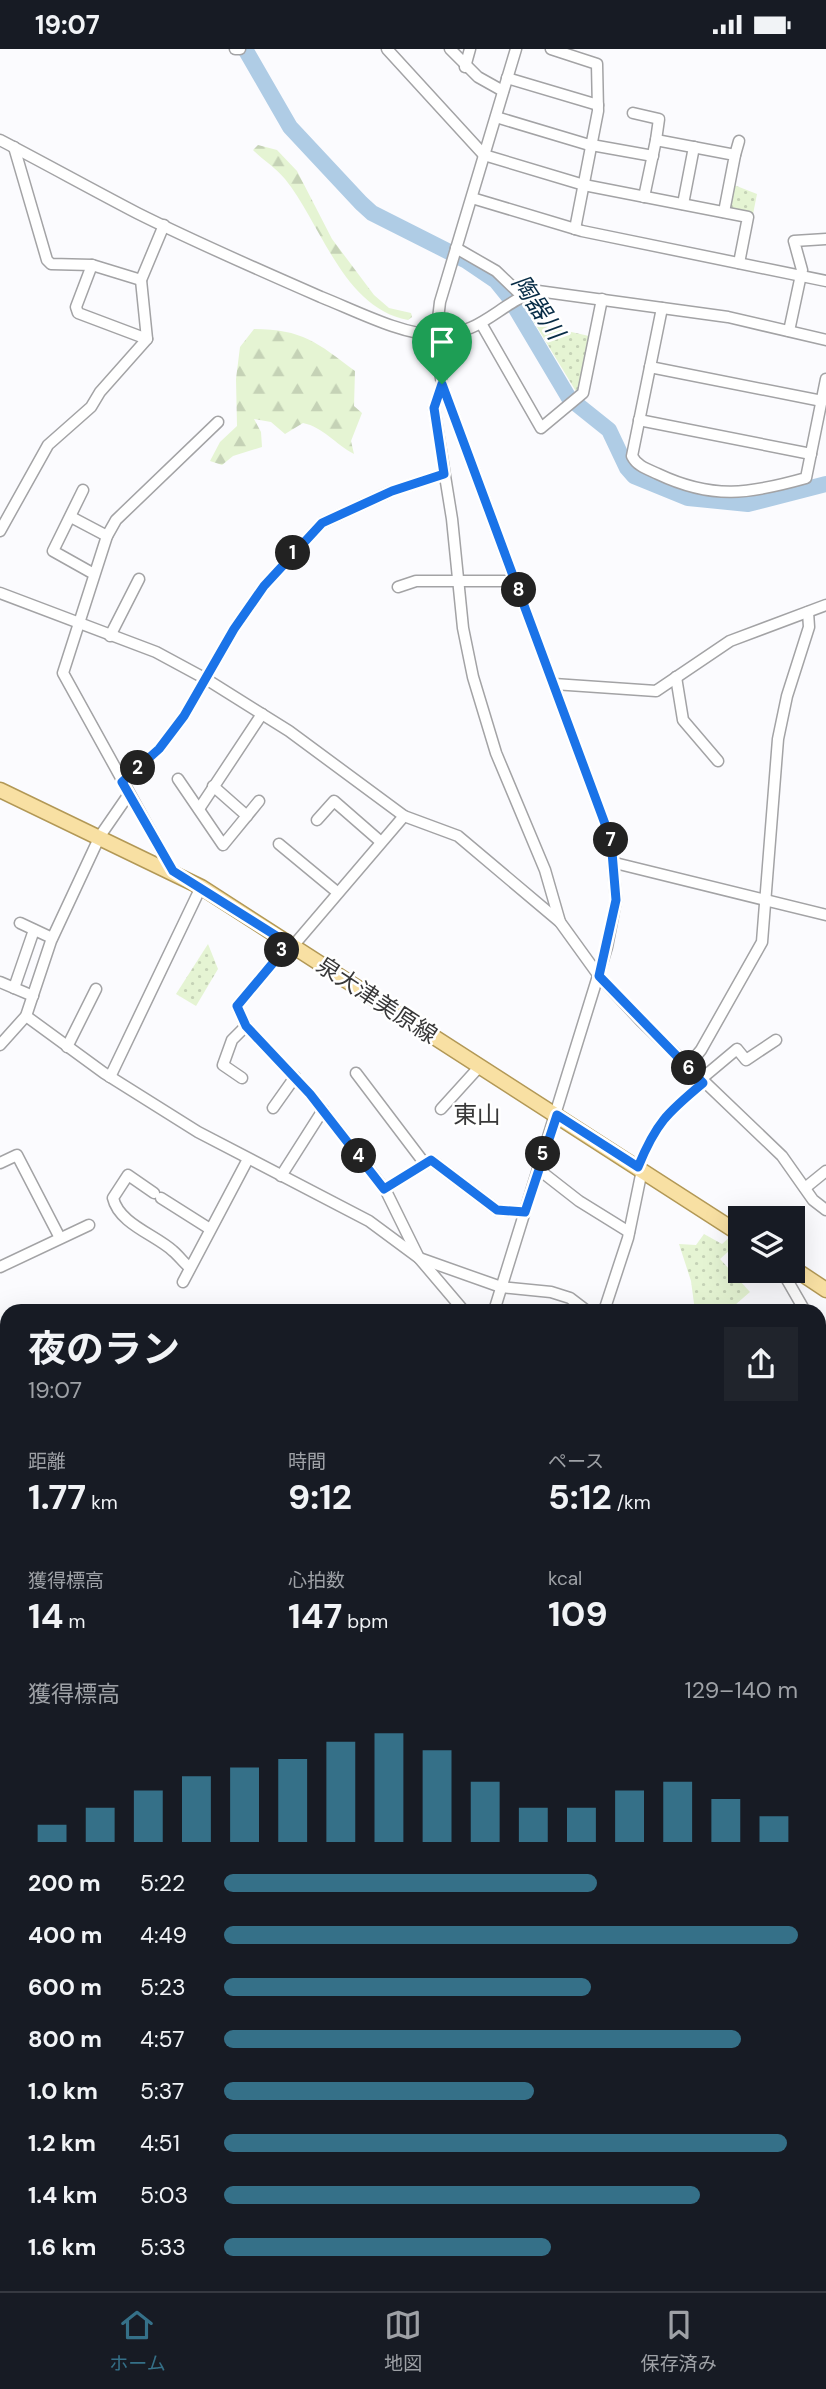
<!DOCTYPE html>
<html lang="ja">
<meta charset="utf-8">
<style>
body{margin:0;font-family:"DM Sans","Noto Sans JP",sans-serif;background:#20242c;color:#f1f3f6;height:100vh;display:flex;flex-direction:column;font-size:26px;white-space:nowrap}
*{box-sizing:border-box;margin:0}
p{font-size:23px;color:#9ea1a6}
.icon{flex:none;width:38px;height:38px;fill:none;stroke:currentColor;stroke-width:2;stroke-linecap:round;stroke-linejoin:round}
.map{position:relative;flex:1;overflow:hidden}
.details{position:absolute;left:0px;top:1255px;width:826px;height:989px;display:flex;flex-direction:column;background:#171b24;border-radius:21px 21px 0 0;box-shadow:0 7px 28px #0002}
.details>*{flex:none}
.fabs{position:absolute;left:728px;top:1157px;display:grid;gap:14px}
.fabs a{display:grid;place-items:center;width:77px;height:77px;border-radius:0px;background:#171b24;box-shadow:0 7px 28px #0002;font-size:35px}
.pin{position:absolute;display:grid;place-items:center;width:60px;height:60px;color:#fff;margin:-72px -30px;border-radius:50% 50% 50% 0;rotate:-45deg;box-shadow:0 0 7px #0007}
.pin .icon{rotate:45deg}
.km{position:absolute;width:35px;height:35px;margin:-18px;border-radius:50%;background:#222;color:#fff;font-size:19px;line-height:35px;text-align:center}
.round{display:grid;place-items:center;flex:none;width:74px;height:74px;border-radius:0px;background:#20242c}
.headline{display:flex;align-items:center;justify-content:space-between;height:119px;padding:0 28px}
h1{font-size:38px;font-weight:700;line-height:52px}
.metrics{display:grid;grid-template-columns:repeat(3,1fr);gap:10px;height:119px;padding:7px 28px}
.metrics div{display:grid;align-content:center}
.metrics b{font-size:35px;font-weight:700}
.metrics small{font-size:19px;font-weight:400}
.metrics p{font-size:19px}
.chart{height:196px;padding:14px 28px}
.chart p{display:flex;justify-content:space-between}
.chart svg{width:100%;height:126px;margin-top:7px;stroke:#357088;stroke-width:6}
ul{padding:0 28px;list-style:none;font-size:23px}
li{display:grid;grid-template-columns:112px 84px 1fr;align-items:center;height:52px}
li i{height:18px;border-radius:9px;background:#357088}
.status{display:flex;justify-content:space-between;align-items:center;height:49px;padding:0 35px;background:#171b24;direction:ltr}
.status svg{height:19px;fill:currentColor}
.tabs{display:flex;justify-content:space-around;align-items:center;height:98px;border-top:2px solid #363941;background:#171b24;font-size:19px;color:#9ea1a6}
.tabs a{display:grid;justify-items:center;gap:4px}
.tabs .selected{color:#357088}
.map>svg:first-child{display:block}
.grass{fill:url(#grass-dots)}
.forest{fill:url(#forest-firs)}
.cemetery{fill:url(#cemetery-stones)}
.lines{fill:none;stroke-linecap:round;stroke-linejoin:round}
.river{stroke:#afcce5;stroke-width:16}
.minor-casing{stroke:#a3a3a5;stroke-width:13}
.major-casing{stroke:#b29856;stroke-width:17}
.highway-casing{stroke:#b29856;stroke-width:18}
.minor{stroke:#fff;stroke-width:10}
.major{stroke:#f8e0a3;stroke-width:14}
.highway{stroke:#f4cb66;stroke-width:16}
.highway-bridge-casing{stroke:#b29856;stroke-width:18;stroke-linecap:butt}
.highway-bridge{stroke:#f4cb66;stroke-width:16}
.route-casing{stroke:#fff;stroke-width:14}
.route{stroke:#1a73e8;stroke-width:9}
.labels{text-anchor:middle;stroke-width:5;stroke-linejoin:round;paint-order:stroke}
.street-label{font-size:23px;fill:#383839;stroke:#fff}
.water-label{font-size:24px;font-style:italic;fill:#072c46;stroke:#fff}
.neighbourhood-label{font-size:24px;fill:#383839;stroke:#fff}
</style>
<div class="status"><b>19:07</b><svg viewBox="0 0 49 12"><path d="M0 12V9h3v3zM5 12V6h3v6zM10 12V3h3v9zM15 12V0h3v12zM26 1h20v11H26zM47 4h2v5h-2z"/></svg></div>
<div class="map">
<svg width="826" height="2242" viewBox="0 0 826 2242">
<defs>
<pattern id="grass-dots" width="8" height="8" patternUnits="userSpaceOnUse" patternTransform="scale(1.75)"><rect width="8" height="8" fill="#e5f4d3"/><path d="M2 2h.1M6 6h.1" fill="none" stroke="#c5d2b6" stroke-width="1.8" stroke-linecap="round"/></pattern>
<pattern id="forest-firs" width="22" height="20" patternUnits="userSpaceOnUse" patternTransform="scale(1.75)"><rect width="22" height="20" fill="#e5f4d3"/><path d="M5 1l3.5 6h-7zM16 11l3.5 6h-7z" fill="#c5d2b6"/></pattern>
<pattern id="cemetery-stones" width="16" height="16" patternUnits="userSpaceOnUse" patternTransform="scale(1.75)"><rect width="16" height="16" fill="#e5f4d3"/><path d="M2 7V4a2 2 0 0 1 4 0v3zM10 15v-3a2 2 0 0 1 4 0v3z" fill="#c5d2b6"/></pattern>
</defs>
<rect width="100%" height="100%" fill="#fbfbfe"/>
<!-- grass -->
<g class="grass">
<polygon points="734,136 757,145 753,165 732,161 729,157"/>
<polygon points="550,249 545,277 589,287 577,344 523,255 534,250"/>
<polygon points="208,895 218,920 196,957 176,945"/>
<polygon points="704,1185 722,1195 732,1186 740,1192 720,1210 750,1243 728,1262 695,1262 691,1232 679,1195 696,1196"/>
</g>
<!-- forest -->
<g class="forest">
<path d="M258,96L277,101L297,122L332,190L374,246L389,259L411,264L412,268L408,271C343,259 322,176 285,130C276,119 263,111 253,101Z"/>
<path d="M254,280C302,280 318,294 355,322L354,357L362,364L351,392L354,405C335,395 323,378 303,374L285,385L271,373L254,370L261,383L262,398L233,407L222,416L210,412L220,393L237,377L236,330L240,298Z"/>
</g>
<!-- cemetery -->
<polygon class="cemetery" points="826,1987 826,2079 819,2075 819,1988"/>
<g class="lines">
<!-- river -->
<polyline class="river" points="245,0 290,78 361,154 372,164 465,211 496,232 509,248 569,349 609,381 627,419 634,427 688,449 748,455 826,435"/>
<!-- minor casing -->
<g class="minor-casing">
<g id="minor">
<polyline points="235,0 240,0"/>
<polyline points="387,0 484,106 584,136 748,168 739,214"/>
<polyline points="450,0 478,28 503,42"/>
<polyline points="551,0 597,15 598,62 575,180"/>
<polyline points="465,18 470,0"/>
<polyline points="507,29 598,56"/>
<polyline points="633,64 659,70 656,91"/>
<polyline points="496,68 586,95 653,107"/>
<path d="M0,91C46,115 91,140 137,164C197,194 259,221 321,248C354,261 402,286 437,286C482,286 501,252 538,242L728,268L826,291"/>
<polyline points="14,98 47,211 51,215 92,216 141,231"/>
<polyline points="735,106 739,92"/>
<polyline points="644,148 656,91 735,106 724,163"/>
<polyline points="472,149 582,182 826,232"/>
<polyline points="683,155 694,98"/>
<polyline points="456,199 496,222 522,247"/>
<polyline points="92,216 76,258 78,264 147,290"/>
<path d="M662,259L632,407C637,417 647,420 658,425C713,451 749,445 806,429L826,330"/>
<polyline points="482,276 541,379 583,344 602,250"/>
<polyline points="789,282 802,221 794,192 826,190"/>
<polyline points="650,318 822,352"/>
<polyline points="442,335 434,359 452,470 463,579 473,628 496,704 545,821 560,873"/>
<polyline points="639,371 811,405"/>
<polyline points="83,441 53,502 94,525"/>
<polyline points="71,468 107,487"/>
<polyline points="0,482 48,396 91,358 100,343 147,290 141,231 164,176"/>
<polyline points="398,538 416,532 515,532"/>
<polyline points="0,544 156,603 206,630 289,682 404,767 458,787 560,873 599,927 641,972 782,1107 813,1151 826,1161"/>
<polyline points="110,587 139,530"/>
<polyline points="676,628 683,671 718,712"/>
<polyline points="554,635 656,642 730,592 826,556"/>
<polyline points="178,730 223,796 259,752"/>
<polyline points="122,733 159,700 184,667 234,580 264,537 322,474 392,442 444,425"/>
<polyline points="213,737 247,767"/>
<polyline points="199,760 262,665"/>
<polyline points="317,771 334,752 381,793"/>
<polyline points="279,795 337,843"/>
<polyline points="615,814 826,866"/>
<polyline points="173,823 63,624 107,487 116,471 218,373"/>
<polyline points="20,874 52,889"/>
<polyline points="286,893 278,908 237,957 246,977 310,1045 386,1142 419,1209 464,1262"/>
<polyline points="293,897 404,767"/>
<polyline points="0,933 33,947"/>
<polyline points="14,939 34,881"/>
<polyline points="26,967 104,1024 198,1083 369,1172 419,1209 501,1238 551,1243 570,1249 587,1262"/>
<polyline points="0,996 26,967 51,892 100,787 129,745"/>
<polyline points="67,998 96,940"/>
<polyline points="687,1018 701,1001 762,893 778,690 787,647 809,578 808,563"/>
<polyline points="356,1024 425,1115"/>
<polyline points="110,1028 201,838"/>
<polyline points="242,1029 223,1016 232,991 246,977"/>
<polyline points="700,1031 737,1000 746,1011 776,991"/>
<polyline points="273,1059 295,1028"/>
<polyline points="441,1060 480,1017"/>
<polyline points="0,1114 17,1106 60,1189"/>
<path d="M638,1118C656,1074 667,1064 703,1034"/>
<polyline points="538,1120 579,1152 629,1183"/>
<polyline points="281,1127 323,1061"/>
<polyline points="805,1139 826,1122"/>
<polyline points="384,1140 431,1111 497,1161 525,1163"/>
<path d="M154,1144L128,1126L113,1149C119,1175 156,1186 173,1202C179,1207 183,1213 189,1218"/>
<polyline points="161,1149 210,1180"/>
<polyline points="0,1218 89,1176"/>
<polyline points="782,1222 805,1262"/>
<polyline points="183,1233 248,1110"/>
<polyline points="494,1262 607,898 616,851 611,791 442,335 435,295 440,253 516,0"/>
<polyline points="604,1262 628,1189 642,1121"/>
<polyline points="819,1284 821,1287"/>
<polyline points="819,1495 826,1492"/>
<polyline points="0,1513 7,1501"/>
<polyline points="0,1617 7,1614"/>
<polyline points="0,1643 7,1652"/>
<polyline points="819,1656 826,1661"/>
<polyline points="0,1814 7,1817"/>
<polyline points="0,1890 7,1871"/>
<polyline points="0,1917 7,1922"/>
<polyline points="0,1945 7,1928"/>
<polyline points="0,1990 7,1993"/>
<polyline points="0,2041 7,2043"/>
<polyline points="819,2082 826,2087"/>
<polyline points="7,2141 7,2155"/>
<polyline points="0,2211 7,2210"/>
<polyline points="26,2236 27,2242"/>
<polyline points="178,2236 238,2236"/>
<polyline points="307,2236 307,2242"/>
<polyline points="483,2236 488,2242"/>
<polyline points="542,2236 545,2242"/>
<polyline points="661,2236 664,2242"/>
<polyline points="684,2236 687,2242"/>
<polyline points="162,2242 162,2236"/>
<polyline points="530,2242 535,2236"/>
</g>
</g>
<!-- major casing -->
<g class="major-casing">
<g id="major">
<polyline points="0,741 201,838 740,1185"/>
<polyline points="793,1219 826,1241"/>
<polyline points="0,1724 7,1724"/>
<polyline points="819,1746 826,1746"/>
<polyline points="0,1769 7,1769"/>
<polyline points="819,1790 826,1790"/>
<polyline points="0,2128 7,2126"/>
</g>
</g>
<!-- highway casing -->
<g class="highway-casing">
<g id="highway">
<polyline points="0,1735 7,1735"/>
<polyline points="0,1753 7,1754"/>
<polyline points="819,1776 826,1776"/>
</g>
</g>
<!-- minor -->
<use href="#minor" class="minor"/>
<!-- major -->
<use href="#major" class="major"/>
<!-- highway -->
<use href="#highway" class="highway"/>
<!-- highway-bridge casing -->
<g class="highway-bridge-casing">
<polyline id="highway-bridge" points="819,1757 826,1757"/>
</g>
<!-- highway-bridge -->
<use href="#highway-bridge" class="highway-bridge"/>
</g>
<g class="lines">
<!-- route casing -->
<g class="route-casing">
<path id="route" d="M442,335L611,791L616,851L599,927L703,1034C667,1064 656,1074 638,1118L557,1066L525,1163L497,1161L431,1111L384,1140L310,1045L246,977L237,957L278,908L286,893L173,822L122,733L159,700L184,667L234,580L264,537L322,474L392,442L444,425L434,359Z"/>
</g>
<!-- route -->
<use href="#route" class="route"/>
</g>
<g class="labels">
<!-- street labels -->
<g class="street-label">
<text transform="translate(377 951) rotate(33)" y="8">泉大津美原線</text>
</g>
<!-- water labels -->
<g class="water-label">
<text transform="translate(538 258) rotate(56)" y="8">陶器川</text>
</g>
<!-- neighbourhood labels -->
<g class="neighbourhood-label">
<text x="477" y="1074">東山</text>
</g>
</g>
</svg>
<div class="fabs">
<a><svg class="icon" aria-label="layers" viewBox="0 0 24 24"><path d="M12 4l9 5-9 5-9-5zM3 14l9 5 9-5"/></svg></a>
</div>
<div class="pin" style="left:442px;top:335px;background:#1e9e55"><svg class="icon" aria-label="arrive" viewBox="0 0 24 24"><path d="M6 21V4h12l-3 4 3 4H6"/></svg></div>
<b class="km" style="left:293px;top:504px">1</b>
<b class="km" style="left:138px;top:719px">2</b>
<b class="km" style="left:282px;top:901px">3</b>
<b class="km" style="left:359px;top:1107px">4</b>
<b class="km" style="left:543px;top:1105px">5</b>
<b class="km" style="left:689px;top:1019px">6</b>
<b class="km" style="left:611px;top:791px">7</b>
<b class="km" style="left:519px;top:541px">8</b>
<section class="details">
<div class="headline"><div><h1>夜のラン</h1><p>19:07</p></div><a class="round"><svg class="icon" aria-label="share" viewBox="0 0 24 24"><path d="M12 15V3M7 8l5-5 5 5M5 13v7h14v-7"/></svg></a></div>
<div class="metrics">
<div><p>距離</p><b>1.77<small> km</small></b></div>
<div><p>時間</p><b>9:12</b></div>
<div><p>ペース</p><b>5:12<small> /km</small></b></div>
</div>
<div class="metrics">
<div><p>獲得標高</p><b>14<small> m</small></b></div>
<div><p>心拍数</p><b>147<small> bpm</small></b></div>
<div><p>kcal</p><b>109</b></div>
</div>
<div class="chart"><p><span>獲得標高</span>129–140 m</p>
<svg viewBox="0 0 160 44" preserveAspectRatio="none"><path d="M5 44V38M15 44V32M25 44V26M35 44V21M45 44V18M55 44V15M65 44V9M75 44V6M85 44V12M95 44V23M105 44V32M115 44V32M125 44V26M135 44V23M145 44V29M155 44V35"/></svg>
</div>
<ul>
<li><b>200 m</b>5:22<i style="width:65%"></i></li>
<li><b>400 m</b>4:49<i style="width:100%"></i></li>
<li><b>600 m</b>5:23<i style="width:64%"></i></li>
<li><b>800 m</b>4:57<i style="width:90%"></i></li>
<li><b>1.0 km</b>5:37<i style="width:54%"></i></li>
<li><b>1.2 km</b>4:51<i style="width:98%"></i></li>
<li><b>1.4 km</b>5:03<i style="width:83%"></i></li>
<li><b>1.6 km</b>5:33<i style="width:57%"></i></li>
</ul>
</section>
</div>
<nav class="tabs">
<a class="selected"><svg class="icon" aria-label="home" viewBox="0 0 24 24"><path d="M3 11l9-7 9 7M6 9v11h12V9"/></svg>ホーム</a>
<a><svg class="icon" aria-label="map" viewBox="0 0 24 24"><path d="M3 6l6-2 6 2 6-2v14l-6 2-6-2-6 2zM9 4v14M15 6v14"/></svg>地図</a>
<a><svg class="icon" aria-label="saved" viewBox="0 0 24 24"><path d="M7 4h10v16l-5-4-5 4z"/></svg>保存済み</a>
</nav>
